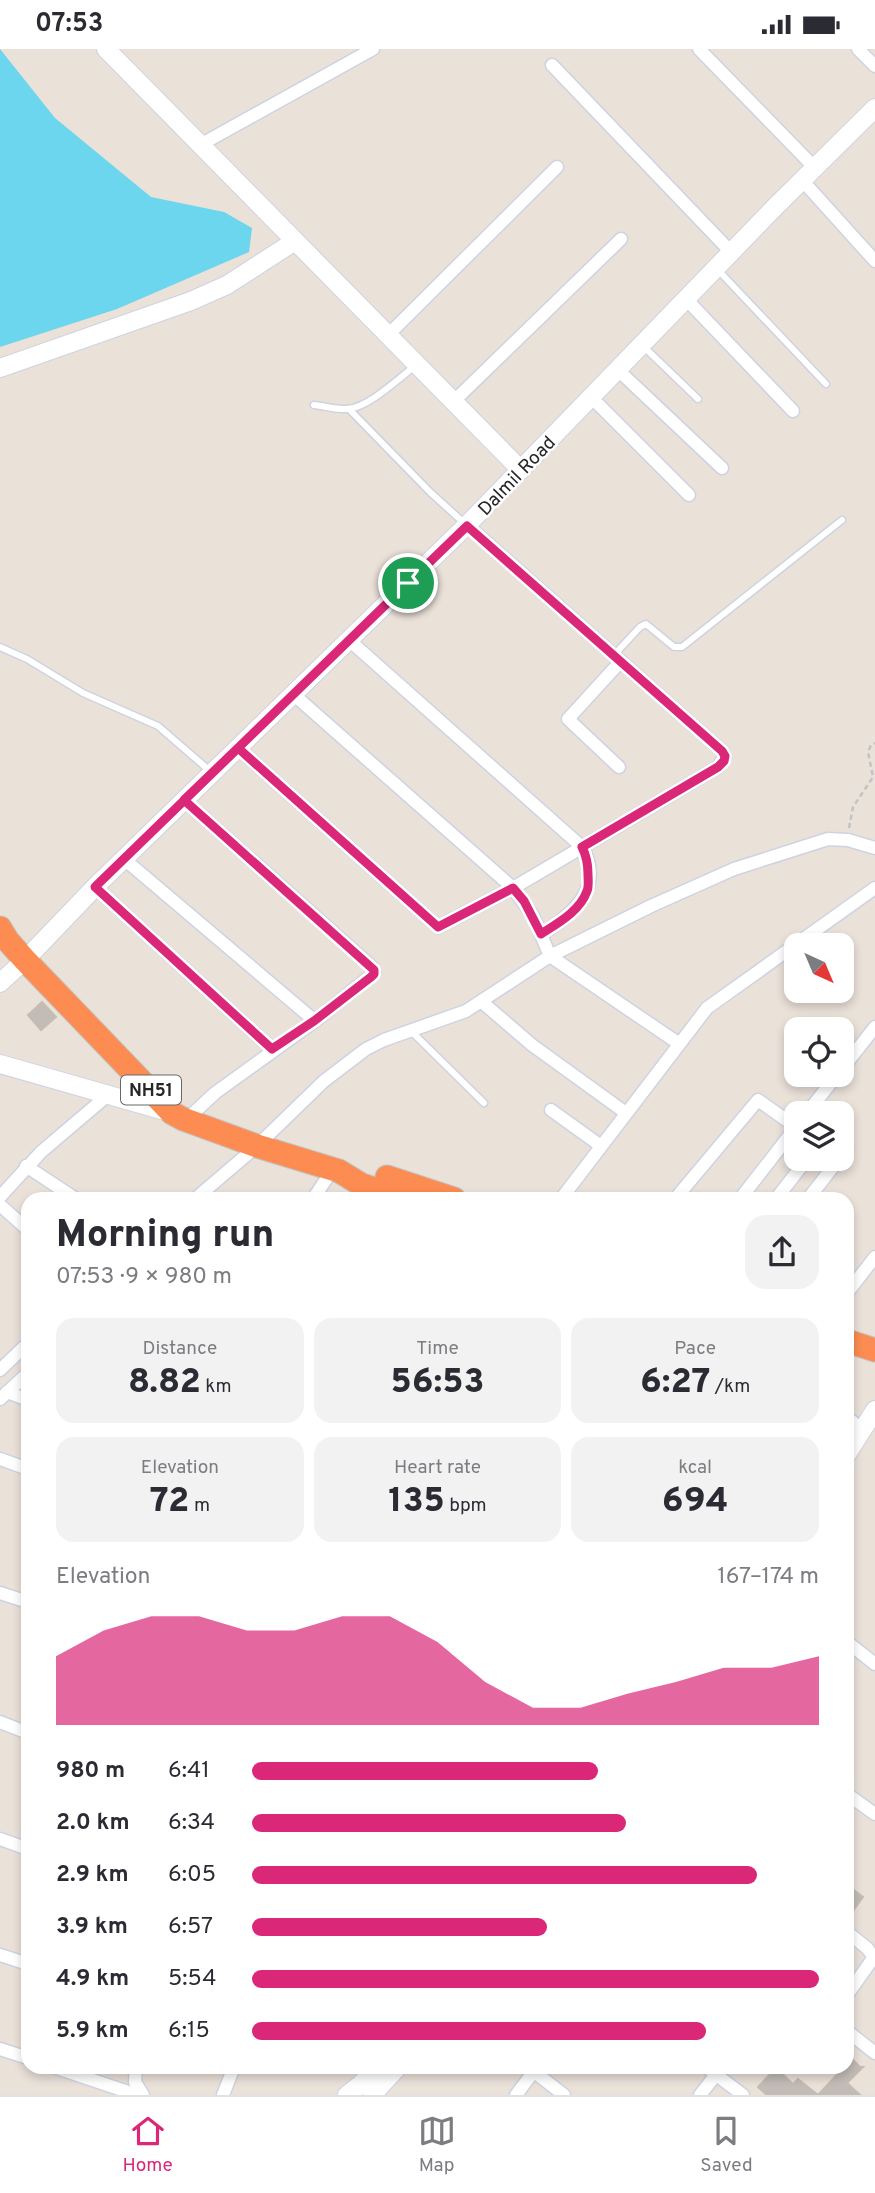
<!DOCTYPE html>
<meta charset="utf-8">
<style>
body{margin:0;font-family:Overpass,sans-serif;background:#f2f2f3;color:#2b2b33;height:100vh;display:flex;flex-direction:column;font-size:26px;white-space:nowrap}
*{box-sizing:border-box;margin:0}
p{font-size:23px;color:#7c7c81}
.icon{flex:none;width:38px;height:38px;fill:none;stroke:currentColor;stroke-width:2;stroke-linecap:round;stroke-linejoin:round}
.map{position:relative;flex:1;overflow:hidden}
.side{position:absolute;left:21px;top:1143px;width:833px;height:882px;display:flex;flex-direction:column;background:#fff;border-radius:21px;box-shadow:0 4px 10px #0003}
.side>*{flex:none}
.needle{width:46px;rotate:136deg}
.controls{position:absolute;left:784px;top:884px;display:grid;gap:14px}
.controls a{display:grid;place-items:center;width:70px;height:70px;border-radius:14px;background:#fff;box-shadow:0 4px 10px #0003;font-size:35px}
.pin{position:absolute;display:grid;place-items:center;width:60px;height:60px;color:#fff;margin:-30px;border:4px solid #fff;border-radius:50%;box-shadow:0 2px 7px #0007}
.round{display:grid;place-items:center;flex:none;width:74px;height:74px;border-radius:21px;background:#f2f2f3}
.headline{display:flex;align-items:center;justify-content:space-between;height:119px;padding:0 35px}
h1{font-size:38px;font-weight:800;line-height:52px}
.figures{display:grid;grid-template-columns:repeat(3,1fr);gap:10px;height:119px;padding:7px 35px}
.figures div{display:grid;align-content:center;border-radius:18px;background:#f2f2f3;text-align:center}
.figures b{font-size:35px;font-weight:800}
.figures small{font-size:19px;font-weight:400}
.figures p{font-size:19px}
.chart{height:196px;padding:14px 35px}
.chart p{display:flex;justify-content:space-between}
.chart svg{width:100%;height:126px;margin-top:7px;fill:#db2777;opacity:.7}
ul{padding:0 35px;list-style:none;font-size:23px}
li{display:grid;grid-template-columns:112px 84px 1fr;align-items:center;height:52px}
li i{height:18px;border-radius:9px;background:#db2777}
.status{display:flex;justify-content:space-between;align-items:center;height:49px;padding:0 35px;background:#fff;direction:ltr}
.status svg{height:19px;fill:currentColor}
.dock{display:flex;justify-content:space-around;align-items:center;height:98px;border-top:2px solid #e1e1e2;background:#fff;font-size:19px;color:#7c7c81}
.dock a{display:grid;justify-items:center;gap:4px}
.dock .selected{color:#db2777}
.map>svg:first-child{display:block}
.water{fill:#6bd6ed}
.building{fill:#c2bbb6;stroke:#c5bdb3;stroke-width:2}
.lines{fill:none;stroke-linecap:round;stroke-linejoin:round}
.lane-casing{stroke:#ced3e1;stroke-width:9}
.street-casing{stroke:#ced3e1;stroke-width:15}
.secondary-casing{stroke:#ced3e1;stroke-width:20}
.highway-casing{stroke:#c3c3c3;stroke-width:25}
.path{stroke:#c3c3c3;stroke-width:2.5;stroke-dasharray:5 3.5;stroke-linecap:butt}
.lane{stroke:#fff;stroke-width:6}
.street{stroke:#fff;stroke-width:12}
.secondary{stroke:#fff;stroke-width:18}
.highway{stroke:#fc8c51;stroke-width:23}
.route-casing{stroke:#fff;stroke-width:14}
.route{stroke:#db2777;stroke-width:9}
.labels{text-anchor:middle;stroke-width:5;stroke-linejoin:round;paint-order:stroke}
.shield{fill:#fff;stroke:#686868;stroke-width:2}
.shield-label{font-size:18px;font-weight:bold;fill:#272727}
.street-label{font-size:19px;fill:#272727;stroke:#fff}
</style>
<div class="status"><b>07:53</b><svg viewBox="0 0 49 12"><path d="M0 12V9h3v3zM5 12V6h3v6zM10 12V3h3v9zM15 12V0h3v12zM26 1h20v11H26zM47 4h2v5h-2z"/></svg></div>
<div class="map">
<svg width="875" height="2046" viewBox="0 0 875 2046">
<rect width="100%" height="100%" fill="#eae1d9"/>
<!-- water -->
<polygon class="water" points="0,0 55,69 151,148 224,163 252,179 249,203 117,260 0,298"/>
<!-- building -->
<g class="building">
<polygon points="42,953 56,968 41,981 28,966"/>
<polygon points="847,1836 863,1848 847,1870"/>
<polygon points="847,2005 860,2018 863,2018 847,2034 860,2046 818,2046 844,2018 847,2018"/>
<polygon points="776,2019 793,2035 798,2030 818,2046 767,2046 758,2038"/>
</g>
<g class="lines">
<!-- lane casing -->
<g class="lane-casing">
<g id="lane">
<polyline points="717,220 826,335"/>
<polyline points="644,298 698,350"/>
<path d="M314,356C325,357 337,361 348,360C369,358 399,329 415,317"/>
<polyline points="349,360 430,443 464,474"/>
<polyline points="0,598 27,610 83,644 158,677 210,722"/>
<polyline points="614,606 640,578 646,575 674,598 682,598 842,471"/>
<polyline points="412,983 484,1054"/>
</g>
</g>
<!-- street casing -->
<g class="street-casing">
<g id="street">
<polyline points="699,0 815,119"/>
<polyline points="858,0 875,17"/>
<polyline points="552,16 731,203"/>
<polyline points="200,96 373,0"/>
<polyline points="802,131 875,212"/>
<polyline points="686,250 793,362"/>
<polyline points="388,286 557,118"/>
<polyline points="618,321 722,419"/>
<polyline points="591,348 689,446"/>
<polyline points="454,352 621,190"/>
<path d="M349,591L582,798C605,839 573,865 542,885"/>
<polyline points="293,645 513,839 533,867 550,907 678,994"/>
<polyline points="238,699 438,878 513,839 718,718 725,707 722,702 467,476"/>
<polyline points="619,718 568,670 621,612"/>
<polyline points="184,751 371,917 374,924 315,972 215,1044 186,1071"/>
<polyline points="124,810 315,972"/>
<polyline points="95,838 272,1000"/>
<polyline points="482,953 532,996 626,1064"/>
<polyline points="842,1020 875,978"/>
<polyline points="551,1061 601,1097"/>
<polyline points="807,1064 837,1026"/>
<polyline points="842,1105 847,1099"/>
<polyline points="26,1117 76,1150"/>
<polyline points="0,1148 41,1103 108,1046"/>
<polyline points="195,1150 257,1097 324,1032 366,1000 384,991 466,962 550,907 651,857 734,820 828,790 848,791 875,799"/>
<polyline points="313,1150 333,1120"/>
<polyline points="561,1150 707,959 875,839"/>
<polyline points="675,1150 758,1051 796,1078"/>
<polyline points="740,1150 796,1078"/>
<polyline points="776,1150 807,1110"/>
<polyline points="808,1150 839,1110"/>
<polyline points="0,1156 28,1181"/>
<polyline points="847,1244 875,1208"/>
<polyline points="0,1321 28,1294"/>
<polyline points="7,1343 28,1351"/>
<polyline points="0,1350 28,1324"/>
<polyline points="847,1368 862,1381"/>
<polyline points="0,1410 28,1420"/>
<polyline points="0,1544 28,1553"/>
<polyline points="847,1593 875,1615"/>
<polyline points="0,1673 28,1684"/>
<polyline points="847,1745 875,1765"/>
<polyline points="0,1790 28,1800"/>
<polyline points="847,1883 867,1899 874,1908 847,1946"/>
<polyline points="0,1906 28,1915"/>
<polyline points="847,1982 875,2004"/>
<polyline points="0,2000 28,2009"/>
<polyline points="54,2018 137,2046"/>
<polyline points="136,2018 135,2033 143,2046"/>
<polyline points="528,2018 564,2046"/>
<polyline points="706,2018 743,2046"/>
<polyline points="223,2046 234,2018"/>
<polyline points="516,2046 537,2018"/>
<polyline points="700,2046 722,2018"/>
</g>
</g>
<!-- secondary casing -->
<g class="secondary-casing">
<g id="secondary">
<polyline points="106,0 521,421"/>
<polyline points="0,319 191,252 227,236 295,192"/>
<polyline points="0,934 25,911 95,838 467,476 775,158 875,59"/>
<polyline points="0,1015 172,1064"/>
<polyline points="847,1405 875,1361"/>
<polyline points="347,2046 361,2035 377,2018"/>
<polyline points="372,2046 398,2018"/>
</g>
</g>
<!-- highway casing -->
<g class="highway-casing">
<g id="highway">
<polyline points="0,879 8,892 25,911 172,1064 183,1070 257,1097 339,1122 362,1136 405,1150"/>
<polyline points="387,1128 454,1150"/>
<polyline points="847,1292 875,1301"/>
</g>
</g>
<!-- path -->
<polyline class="path" points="849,779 853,758 873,728 868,703 871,696 875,694"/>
<!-- lane -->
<use href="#lane" class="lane"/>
<!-- street -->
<use href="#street" class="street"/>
<!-- secondary -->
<use href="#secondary" class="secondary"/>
<!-- highway -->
<use href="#highway" class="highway"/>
</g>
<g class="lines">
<!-- route casing -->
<g class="route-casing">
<path id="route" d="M408,534C304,635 199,736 95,838L272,1000L314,972L371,928L374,925V921L184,751L238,699L438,878L513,839L524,852L541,885C558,874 580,862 587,842C589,838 588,830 588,825C588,815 587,808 582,798L718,718L724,712L725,707L722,702L467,477L408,534"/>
</g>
<!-- route -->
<use href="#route" class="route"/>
</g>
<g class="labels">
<!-- shield labels -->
<rect class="shield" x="121" y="1026.5" width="60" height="29" rx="5"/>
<g class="shield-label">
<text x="151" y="1047">NH51</text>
</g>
<!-- street labels -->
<g class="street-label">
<text transform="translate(516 426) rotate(-46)" y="7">Dalmil Road</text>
</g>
</g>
</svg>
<div class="controls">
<a><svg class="needle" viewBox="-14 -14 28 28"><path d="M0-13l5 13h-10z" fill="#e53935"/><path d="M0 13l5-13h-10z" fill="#7c7c81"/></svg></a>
<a><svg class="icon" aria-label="locate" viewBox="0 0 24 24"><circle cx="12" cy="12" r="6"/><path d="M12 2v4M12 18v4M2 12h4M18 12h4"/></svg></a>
<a><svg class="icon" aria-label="layers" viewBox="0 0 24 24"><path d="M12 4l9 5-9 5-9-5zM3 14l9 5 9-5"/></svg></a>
</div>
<div class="pin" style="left:408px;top:534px;background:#1e9e55"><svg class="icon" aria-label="arrive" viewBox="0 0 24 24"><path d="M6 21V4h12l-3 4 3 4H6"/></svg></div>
<section class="side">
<div class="headline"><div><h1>Morning run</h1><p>07:53 · 9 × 980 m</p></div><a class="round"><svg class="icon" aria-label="share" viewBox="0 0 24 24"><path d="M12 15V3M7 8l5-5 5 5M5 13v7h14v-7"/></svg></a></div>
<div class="figures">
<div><p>Distance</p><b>8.82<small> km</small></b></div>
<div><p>Time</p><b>56:53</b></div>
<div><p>Pace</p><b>6:27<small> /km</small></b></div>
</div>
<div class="figures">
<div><p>Elevation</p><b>72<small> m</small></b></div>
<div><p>Heart rate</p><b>135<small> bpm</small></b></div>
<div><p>kcal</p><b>694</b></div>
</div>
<div class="chart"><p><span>Elevation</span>167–174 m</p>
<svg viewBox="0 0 160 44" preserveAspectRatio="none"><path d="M0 44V20L10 11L20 6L30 6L40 11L50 11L60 6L70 6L80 15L90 29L100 38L110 38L120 33L130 29L140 24L150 24L160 20V44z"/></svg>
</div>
<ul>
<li><b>980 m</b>6:41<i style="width:61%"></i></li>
<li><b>2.0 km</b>6:34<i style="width:66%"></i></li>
<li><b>2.9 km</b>6:05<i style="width:89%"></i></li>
<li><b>3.9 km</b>6:57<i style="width:52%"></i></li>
<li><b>4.9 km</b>5:54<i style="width:100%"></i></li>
<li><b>5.9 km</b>6:15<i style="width:80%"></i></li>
</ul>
</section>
</div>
<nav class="dock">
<a class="selected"><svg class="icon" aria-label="home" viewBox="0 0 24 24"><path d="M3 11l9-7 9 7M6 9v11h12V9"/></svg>Home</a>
<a><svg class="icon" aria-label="map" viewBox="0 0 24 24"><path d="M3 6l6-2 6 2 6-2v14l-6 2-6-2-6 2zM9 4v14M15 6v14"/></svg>Map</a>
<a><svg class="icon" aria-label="saved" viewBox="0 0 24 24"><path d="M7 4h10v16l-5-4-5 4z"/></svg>Saved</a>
</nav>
